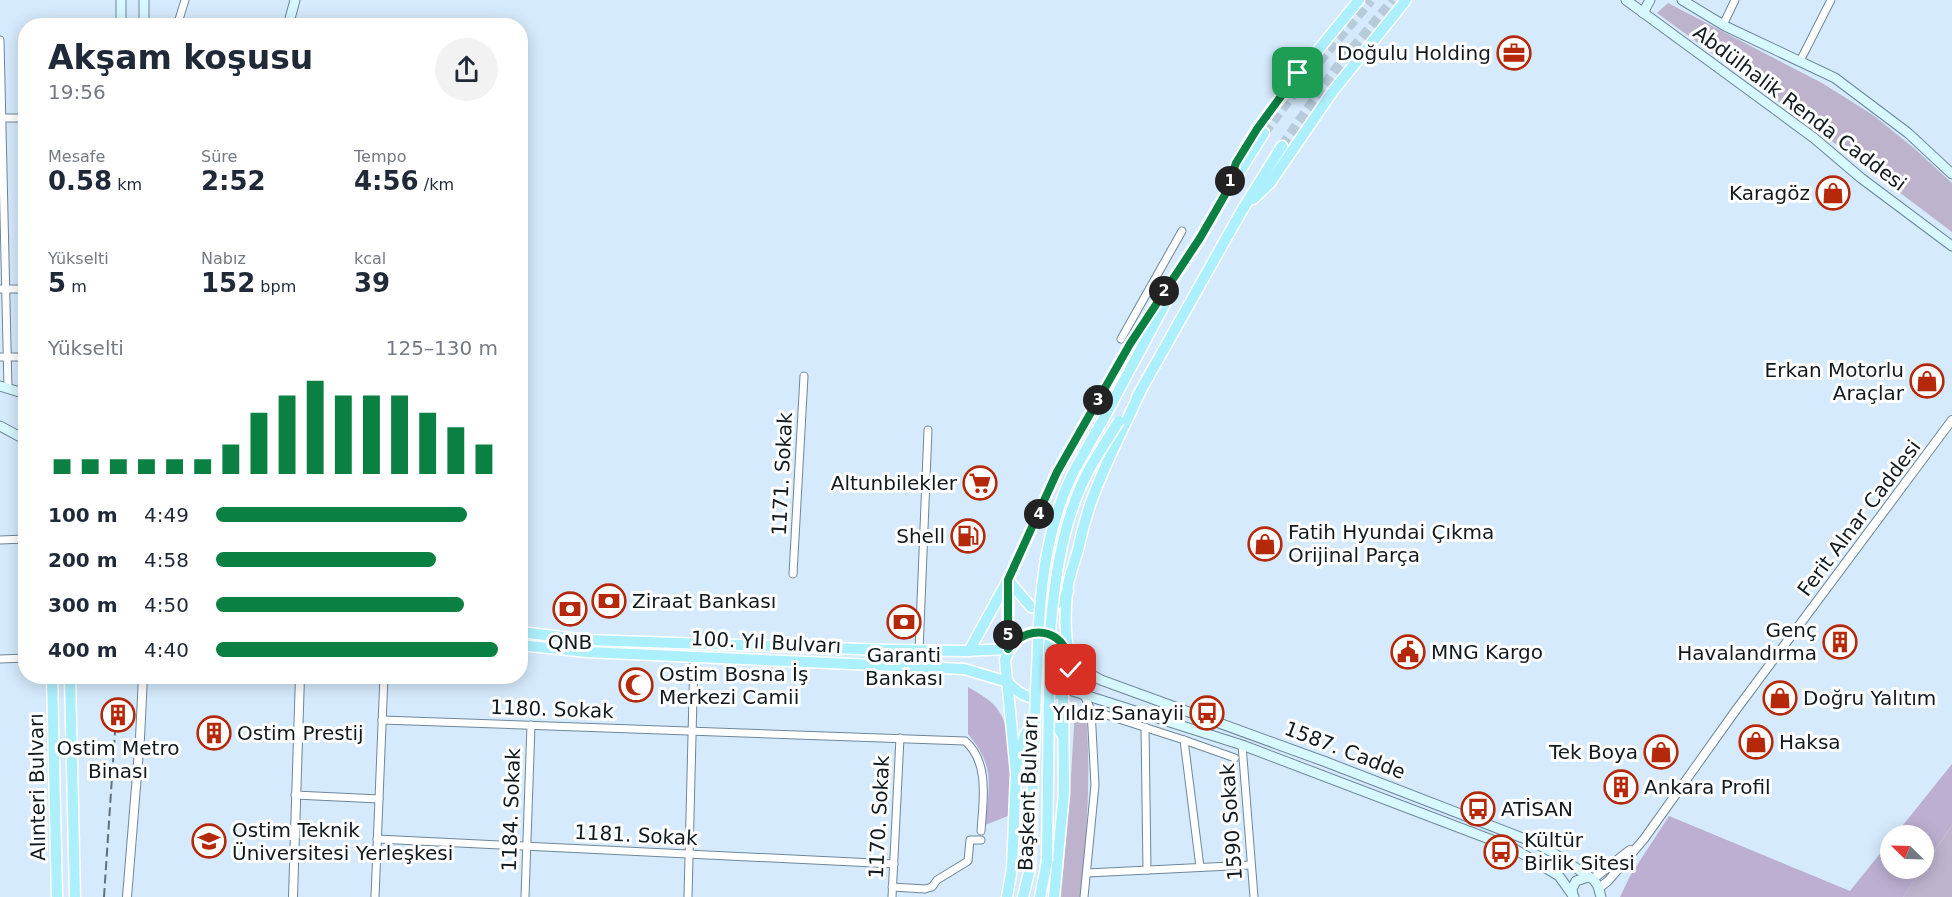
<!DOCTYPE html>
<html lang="tr">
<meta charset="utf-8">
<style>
body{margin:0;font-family:"DejaVu Sans",sans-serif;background:#f2f2f3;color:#1f2937;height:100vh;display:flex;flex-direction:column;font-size:22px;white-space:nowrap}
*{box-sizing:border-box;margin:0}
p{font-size:20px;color:#747a83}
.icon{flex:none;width:33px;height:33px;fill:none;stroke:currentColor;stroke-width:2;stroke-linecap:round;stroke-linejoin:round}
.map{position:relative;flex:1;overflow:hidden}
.panel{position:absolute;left:18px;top:18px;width:510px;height:666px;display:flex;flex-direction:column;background:#fff;border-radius:24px;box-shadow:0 3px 15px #0003}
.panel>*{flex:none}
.needle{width:39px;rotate:293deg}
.tools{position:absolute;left:1880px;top:825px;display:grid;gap:12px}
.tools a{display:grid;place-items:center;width:54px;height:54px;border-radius:50%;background:#fff;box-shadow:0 3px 15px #0003;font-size:30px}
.pin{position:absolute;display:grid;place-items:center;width:51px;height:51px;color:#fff;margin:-26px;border-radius:12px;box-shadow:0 3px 9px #0006}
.km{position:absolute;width:30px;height:30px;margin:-15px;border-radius:50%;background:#222;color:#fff;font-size:16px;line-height:30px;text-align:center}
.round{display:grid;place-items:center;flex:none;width:63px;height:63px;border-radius:32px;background:#f2f2f3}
.head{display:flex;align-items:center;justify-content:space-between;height:102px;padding:0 30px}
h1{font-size:33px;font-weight:800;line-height:45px}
.figures{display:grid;grid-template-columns:repeat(3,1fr);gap:9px;height:102px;padding:6px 30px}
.figures div{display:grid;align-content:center}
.figures b{font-size:26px;font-weight:800}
.figures small{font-size:16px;font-weight:400}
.figures p{font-size:16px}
.chart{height:168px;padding:12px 30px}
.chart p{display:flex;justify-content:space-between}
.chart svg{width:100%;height:108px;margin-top:6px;stroke:#0b8043;stroke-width:6}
ul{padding:0 30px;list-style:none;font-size:20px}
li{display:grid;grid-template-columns:96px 72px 1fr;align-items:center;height:45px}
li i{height:15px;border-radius:8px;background:#0b8043}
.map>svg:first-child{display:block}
.green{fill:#bdb3cc}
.forest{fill:#bcafd1}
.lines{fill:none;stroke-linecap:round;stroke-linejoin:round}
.primary-tunnel{stroke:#b7cbdb;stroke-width:10;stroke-dasharray:10 5;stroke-linecap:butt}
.minor-casing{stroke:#6e879b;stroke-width:9}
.tertiary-casing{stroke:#6e879b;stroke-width:10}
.secondary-casing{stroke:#6e879b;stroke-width:11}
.primary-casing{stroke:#fff;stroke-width:13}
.minor{stroke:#fff;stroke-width:7}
.tertiary{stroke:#fff;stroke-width:8}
.secondary{stroke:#d6f8fe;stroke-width:9}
.primary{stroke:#adf0fd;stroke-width:10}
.rail{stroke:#61707b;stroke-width:2;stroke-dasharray:9 4.5;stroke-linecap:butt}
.primary-bridge-casing{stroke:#fff;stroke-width:13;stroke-linecap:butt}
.primary-bridge{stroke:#adf0fd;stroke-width:10}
.route-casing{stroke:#fff;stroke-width:12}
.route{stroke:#0b8043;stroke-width:8}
.labels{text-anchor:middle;stroke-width:6;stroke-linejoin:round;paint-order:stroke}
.poi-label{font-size:20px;fill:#101a21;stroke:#fff;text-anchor:start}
.street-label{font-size:20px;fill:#101a21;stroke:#fff}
</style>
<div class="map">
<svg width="1952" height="897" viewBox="0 0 1952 897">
<rect width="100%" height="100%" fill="#d5eafc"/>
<!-- green -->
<g class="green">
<polygon points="1668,3 1822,83 1873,115 1915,149 1952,183 1952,232 1793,112 1657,13"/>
<path d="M1075,710L1086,712C1091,774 1087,835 1081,897H1061L1070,793Z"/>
<polygon points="1952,825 1952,897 1903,897"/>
</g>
<!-- forest -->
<g class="forest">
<path d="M968,687C980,694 993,701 1000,713C1017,742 1009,784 1008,816L985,825C989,785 996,767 968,734Z"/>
<polygon points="1952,764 1952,825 1923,867 1923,836 1895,835"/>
<polygon points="1669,816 1850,891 1890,841 1890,868 1922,869 1903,897 1620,897 1630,876"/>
</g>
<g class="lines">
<!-- primary-tunnel -->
<g class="primary-tunnel">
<polyline points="1264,133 1305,78 1371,0"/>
<polyline points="1282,146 1335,70 1393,0"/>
</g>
<!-- minor casing -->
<g class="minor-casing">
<g id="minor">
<polyline points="1723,25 1735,0"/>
<polyline points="177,26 185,0"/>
<polyline points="0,40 8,389"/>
<polyline points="1800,61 1831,0"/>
<polyline points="0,118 26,118"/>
<polyline points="0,289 26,289"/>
<polyline points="1121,339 1182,231"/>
<polyline points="0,357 26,357"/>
<polyline points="0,540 26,539"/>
<polyline points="793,574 804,376"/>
<polyline points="919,651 928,430"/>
<polyline points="0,659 26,658"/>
<polyline points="1091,710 1184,740 1235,758"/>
<path d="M382,720L965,741C990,762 983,802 981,831"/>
<polyline points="1145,727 1147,870"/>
<polyline points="1184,740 1200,867"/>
<polyline points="1242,745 1254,897"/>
<polyline points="295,795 379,799"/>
<polyline points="377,839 894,864"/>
<polyline points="1087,873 1251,865"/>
<polyline points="892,887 925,889 932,887 937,880 968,861 970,840 981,840"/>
<polyline points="375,897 384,676"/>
<polyline points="525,897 531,725"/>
<polyline points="688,897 694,656"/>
<polyline points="892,897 900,738"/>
<polyline points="1084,897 1095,785 1091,710 1084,695"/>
</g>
</g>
<!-- tertiary casing -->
<g class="tertiary-casing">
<g id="tertiary">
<polyline points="1593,879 1630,850"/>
<polyline points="1599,888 1608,881 1644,839 1736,710 1952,420"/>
<polyline points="127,897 140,738 143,676"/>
<polyline points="293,897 300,676"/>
</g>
</g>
<!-- secondary casing -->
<g class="secondary-casing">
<g id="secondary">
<polyline points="121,0 121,26"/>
<polyline points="144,0 144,26"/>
<polyline points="1626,0 1814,138 1861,178 1952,246"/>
<polyline points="1682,0 1725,26 1835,78 1908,133 1952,174"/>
<polyline points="1643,13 1650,0"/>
<polyline points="288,26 295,0"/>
<polyline points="0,386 26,394"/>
<polyline points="0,426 26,440"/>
<polyline points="1069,652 1085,671 1101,680 1326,762 1533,842 1552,852 1594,880 1598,886 1601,897"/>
<polyline points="1063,688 1242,745 1513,848 1559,876 1574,897"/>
<polyline points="1573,895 1572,889 1576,881 1588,877"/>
</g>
</g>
<!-- primary casing -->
<g class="primary-casing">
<g id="primary">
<path d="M1231,179C1242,148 1261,122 1281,97C1306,64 1333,32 1359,0"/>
<polyline points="1253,199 1270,183 1333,91 1406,0"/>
<polyline points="1197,243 1226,193 1264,133"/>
<polyline points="1137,397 1241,212 1282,146"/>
<polyline points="1104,418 1173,289"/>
<polyline points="1008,580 1031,607 1048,610 1062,600 1068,591"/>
<polyline points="1008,583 1008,649"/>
<polyline points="520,632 588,640 676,643 891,650 963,651 1008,649"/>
<polyline points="520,645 587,652 964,669 1008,682"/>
<polyline points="969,651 1008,580 1057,472 1130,344 1200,238"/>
<polyline points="52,676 57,897"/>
<polyline points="70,676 75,897"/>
<path d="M1008,682C1024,702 1055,707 1068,680C1075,665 1066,647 1066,631C1065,616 1066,599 1068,585C1070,573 1075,561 1078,550C1081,535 1085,520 1090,505C1103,467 1123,430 1140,392"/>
<polyline points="1036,690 1038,647"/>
<polyline points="1049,690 1049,647"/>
<path d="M1019,761C1024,737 1021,732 1043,718L1056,724L1063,736"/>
<path d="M1007,897L1012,868L1016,773L1005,660C1016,629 1047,622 1067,649"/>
<polyline points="1023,897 1030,868"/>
<polyline points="1040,897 1047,861"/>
<polyline points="1054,897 1064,793 1063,688"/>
</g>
</g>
<!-- minor -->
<use href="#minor" class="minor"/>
<!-- tertiary -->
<use href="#tertiary" class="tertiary"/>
<!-- secondary -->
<use href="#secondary" class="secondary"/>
<!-- primary -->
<use href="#primary" class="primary"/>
<!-- rail -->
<polyline class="rail" points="104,897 115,732"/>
<!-- primary-bridge casing -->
<g class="primary-bridge-casing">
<g id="primary-bridge">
<path d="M1038,647C1040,588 1046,529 1072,475C1082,456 1093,437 1104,418"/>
<path d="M1049,647C1053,589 1061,520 1090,468C1099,452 1109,437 1119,421"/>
<polyline points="1047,861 1049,690"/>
<polyline points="1030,868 1036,690"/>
</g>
</g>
<!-- primary-bridge -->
<use href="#primary-bridge" class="primary-bridge"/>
</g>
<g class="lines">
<!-- route casing -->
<g class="route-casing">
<path id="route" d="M1071,670C1070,632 1032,619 1008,649V580L1057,472L1130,344L1200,238L1226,193L1236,163L1257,129L1298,73"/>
</g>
<!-- route -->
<use href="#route" class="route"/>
</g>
<!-- icons -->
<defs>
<g id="office-ring" transform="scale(1.725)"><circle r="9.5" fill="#fff" stroke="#b5290a" stroke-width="1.5"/><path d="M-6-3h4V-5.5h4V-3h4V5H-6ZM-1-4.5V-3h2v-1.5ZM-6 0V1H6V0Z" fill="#b5290a"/></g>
<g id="shop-ring" transform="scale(1.725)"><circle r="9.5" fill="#fff" stroke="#b5290a" stroke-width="1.5"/><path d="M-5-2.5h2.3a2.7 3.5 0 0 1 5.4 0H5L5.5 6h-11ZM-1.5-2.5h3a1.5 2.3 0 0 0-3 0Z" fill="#b5290a"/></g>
<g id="supermarket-ring" transform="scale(1.725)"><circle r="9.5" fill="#fff" stroke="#b5290a" stroke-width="1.5"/><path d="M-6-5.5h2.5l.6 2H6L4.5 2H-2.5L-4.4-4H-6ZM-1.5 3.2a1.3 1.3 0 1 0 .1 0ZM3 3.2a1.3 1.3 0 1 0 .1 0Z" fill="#b5290a"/></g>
<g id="fuel-ring" transform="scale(1.725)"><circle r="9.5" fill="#fff" stroke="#b5290a" stroke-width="1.5"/><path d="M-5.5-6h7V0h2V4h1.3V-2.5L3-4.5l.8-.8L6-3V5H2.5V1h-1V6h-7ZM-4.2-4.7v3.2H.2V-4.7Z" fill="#b5290a"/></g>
<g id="bank-ring" transform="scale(1.725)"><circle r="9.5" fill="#fff" stroke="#b5290a" stroke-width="1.5"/><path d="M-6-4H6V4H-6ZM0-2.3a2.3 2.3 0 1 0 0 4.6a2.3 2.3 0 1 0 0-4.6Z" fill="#b5290a"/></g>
<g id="building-ring" transform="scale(1.725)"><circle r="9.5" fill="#fff" stroke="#b5290a" stroke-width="1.5"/><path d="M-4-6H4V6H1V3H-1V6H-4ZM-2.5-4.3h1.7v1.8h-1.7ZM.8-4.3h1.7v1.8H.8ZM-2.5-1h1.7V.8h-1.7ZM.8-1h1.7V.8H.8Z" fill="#b5290a"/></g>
<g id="civic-ring" transform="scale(1.725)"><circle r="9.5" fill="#fff" stroke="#b5290a" stroke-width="1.5"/><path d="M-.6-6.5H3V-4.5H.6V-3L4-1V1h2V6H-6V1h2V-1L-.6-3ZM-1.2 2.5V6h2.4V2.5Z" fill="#b5290a"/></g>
<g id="mosque-ring" transform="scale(1.725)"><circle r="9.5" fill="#fff" stroke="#b5290a" stroke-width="1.5"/><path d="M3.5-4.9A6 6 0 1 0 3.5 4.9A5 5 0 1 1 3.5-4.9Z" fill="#b5290a"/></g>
<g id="bus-ring" transform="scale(1.725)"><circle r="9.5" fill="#fff" stroke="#b5290a" stroke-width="1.5"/><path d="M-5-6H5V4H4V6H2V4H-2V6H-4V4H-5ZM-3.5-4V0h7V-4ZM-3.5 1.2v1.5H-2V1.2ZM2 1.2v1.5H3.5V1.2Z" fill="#b5290a"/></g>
<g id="university-ring" transform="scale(1.725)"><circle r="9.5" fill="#fff" stroke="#b5290a" stroke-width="1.5"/><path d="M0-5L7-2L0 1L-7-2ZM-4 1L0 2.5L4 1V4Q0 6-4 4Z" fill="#b5290a"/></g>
</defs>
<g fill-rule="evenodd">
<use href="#office-ring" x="1514" y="53"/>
<use href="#shop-ring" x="1833" y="193"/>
<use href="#shop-ring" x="1927" y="381"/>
<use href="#supermarket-ring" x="980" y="483"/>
<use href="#fuel-ring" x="968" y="536"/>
<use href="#shop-ring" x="1265" y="544"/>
<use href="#bank-ring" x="609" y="601"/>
<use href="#bank-ring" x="570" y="609"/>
<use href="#bank-ring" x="904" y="622"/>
<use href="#building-ring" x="1840" y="642"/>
<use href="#civic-ring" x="1408" y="652"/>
<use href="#mosque-ring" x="636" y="685"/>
<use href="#shop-ring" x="1780" y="698"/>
<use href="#bus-ring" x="1207" y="713"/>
<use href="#building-ring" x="118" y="715"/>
<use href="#building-ring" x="214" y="733"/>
<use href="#shop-ring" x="1756" y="742"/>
<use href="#shop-ring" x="1661" y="752"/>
<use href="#building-ring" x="1621" y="787"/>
<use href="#bus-ring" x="1478" y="809"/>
<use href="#university-ring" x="209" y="841"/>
<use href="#bus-ring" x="1501" y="852"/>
</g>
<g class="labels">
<!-- poi labels -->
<g class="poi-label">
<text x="1491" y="60" text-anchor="end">Doğulu Holding</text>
<text x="1810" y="200" text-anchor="end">Karagöz</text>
<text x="1904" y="377" text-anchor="end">Erkan Motorlu<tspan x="1904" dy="23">Araçlar</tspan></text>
<text x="957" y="490" text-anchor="end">Altunbilekler</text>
<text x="1288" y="539">Fatih Hyundai Çıkma<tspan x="1288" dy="23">Orijinal Parça</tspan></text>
<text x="945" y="543" text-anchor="end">Shell</text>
<text x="632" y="608">Ziraat Bankası</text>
<text x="1817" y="637" text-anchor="end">Genç<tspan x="1817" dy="23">Havalandırma</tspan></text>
<text x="570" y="649" text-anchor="middle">QNB</text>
<text x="1431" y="659">MNG Kargo</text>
<text x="904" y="662" text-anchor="middle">Garanti<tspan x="904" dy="23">Bankası</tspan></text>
<text x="659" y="681">Ostim Bosna İş<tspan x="659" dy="23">Merkezi Camii</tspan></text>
<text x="1803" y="705">Doğru Yalıtım</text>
<text x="1184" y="720" text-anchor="end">Yıldız Sanayii</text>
<text x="237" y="740">Ostim Prestij</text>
<text x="1779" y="749">Haksa</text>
<text x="118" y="755" text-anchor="middle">Ostim Metro<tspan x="118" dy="23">Binası</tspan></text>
<text x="1638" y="759" text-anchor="end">Tek Boya</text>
<text x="1644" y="794">Ankara Profil</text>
<text x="1501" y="816">ATİSAN</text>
<text x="232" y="837">Ostim Teknik<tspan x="232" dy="23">Üniversitesi Yerleşkesi</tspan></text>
<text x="1524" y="847">Kültür<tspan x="1524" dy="23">Birlik Sitesi</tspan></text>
</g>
<!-- street labels -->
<g class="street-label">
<text transform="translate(1800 108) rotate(37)" y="7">Abdülhalik Renda Caddesi</text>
<text transform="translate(782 474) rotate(-87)" y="7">1171. Sokak</text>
<text transform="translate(1859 518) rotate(-53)" y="7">Ferit Alnar Caddesi</text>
<text transform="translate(766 642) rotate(3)" y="7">100. Yıl Bulvarı</text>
<text transform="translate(552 709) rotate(2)" y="7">1180. Sokak</text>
<text transform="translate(1345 750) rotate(21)" y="7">1587. Cadde</text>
<text transform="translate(37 787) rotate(-91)" y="7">Alınteri Bulvarı</text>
<text transform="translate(1028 793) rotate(-88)" y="7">Başkent Bulvarı</text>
<text transform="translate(511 810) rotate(-88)" y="7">1184. Sokak</text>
<text transform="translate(879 817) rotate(-87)" y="7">1170. Sokak</text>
<text transform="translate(1231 822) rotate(-94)" y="7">1590 Sokak</text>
<text transform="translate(636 835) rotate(3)" y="7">1181. Sokak</text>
</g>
</g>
</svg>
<div class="tools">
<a><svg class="needle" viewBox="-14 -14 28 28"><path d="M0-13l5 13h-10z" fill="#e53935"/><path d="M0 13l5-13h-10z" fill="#747a83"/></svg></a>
</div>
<div class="pin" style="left:1298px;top:73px;background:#1e9e55"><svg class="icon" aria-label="arrive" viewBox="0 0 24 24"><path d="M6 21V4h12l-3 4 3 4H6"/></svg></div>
<div class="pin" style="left:1071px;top:670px;background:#d93025"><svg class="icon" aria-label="check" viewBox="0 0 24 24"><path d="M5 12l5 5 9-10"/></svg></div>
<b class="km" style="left:1230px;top:181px">1</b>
<b class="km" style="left:1164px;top:291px">2</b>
<b class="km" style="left:1098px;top:400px">3</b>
<b class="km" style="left:1039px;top:514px">4</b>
<b class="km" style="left:1008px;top:635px">5</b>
<section class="panel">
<div class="head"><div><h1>Akşam koşusu</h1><p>19:56</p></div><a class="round"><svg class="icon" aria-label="share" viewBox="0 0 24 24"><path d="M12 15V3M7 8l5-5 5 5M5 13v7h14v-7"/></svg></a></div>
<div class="figures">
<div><p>Mesafe</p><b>0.58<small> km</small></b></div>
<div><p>Süre</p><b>2:52</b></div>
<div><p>Tempo</p><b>4:56<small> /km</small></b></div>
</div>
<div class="figures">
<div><p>Yükselti</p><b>5<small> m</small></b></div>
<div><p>Nabız</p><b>152<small> bpm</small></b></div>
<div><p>kcal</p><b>39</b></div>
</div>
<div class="chart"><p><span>Yükselti</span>125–130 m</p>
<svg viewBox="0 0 160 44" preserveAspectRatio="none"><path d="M5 44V38M15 44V38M25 44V38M35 44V38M45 44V38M55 44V38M65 44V32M75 44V19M85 44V12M95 44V6M105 44V12M115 44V12M125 44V12M135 44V19M145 44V25M155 44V32"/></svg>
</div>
<ul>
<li><b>100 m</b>4:49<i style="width:89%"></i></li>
<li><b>200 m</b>4:58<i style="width:78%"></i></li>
<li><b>300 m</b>4:50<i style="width:88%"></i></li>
<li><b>400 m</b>4:40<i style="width:100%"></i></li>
</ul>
</section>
</div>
